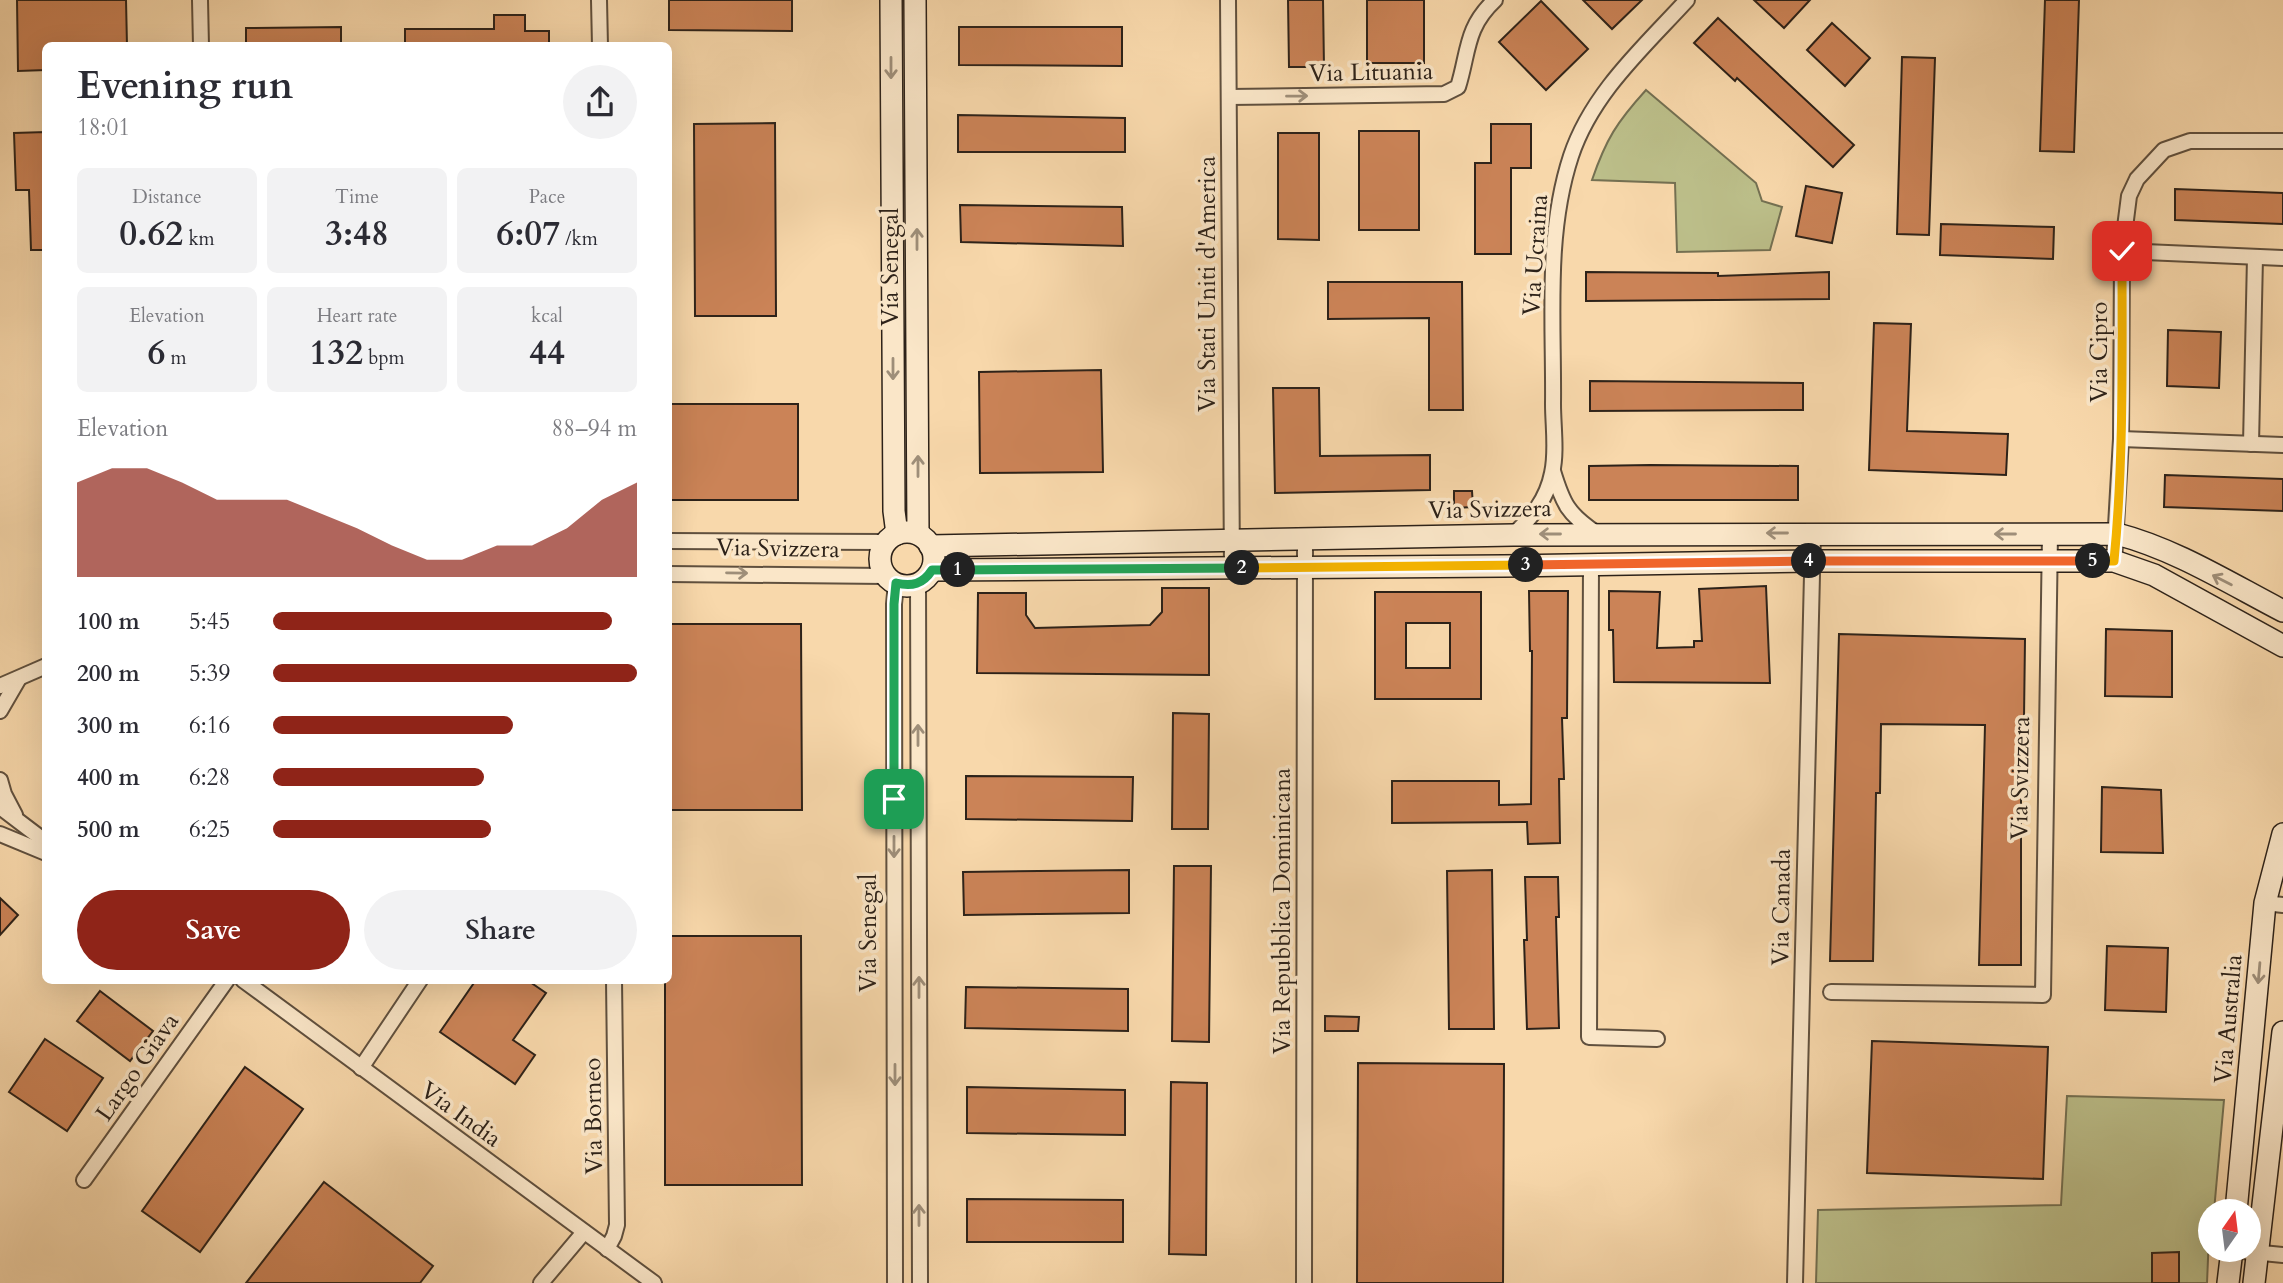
<!DOCTYPE html>
<meta charset="utf-8">
<style>
body{margin:0;font-family:Cardo,serif;background:#f2f2f3;color:#2b2b33;height:100vh;display:flex;flex-direction:column;font-size:26px;white-space:nowrap}
*{box-sizing:border-box;margin:0}
p{font-size:23px;color:#7c7c81}
.icon{flex:none;width:38px;height:38px;fill:none;stroke:currentColor;stroke-width:2;stroke-linecap:round;stroke-linejoin:round}
.map{position:relative;flex:1;overflow:hidden}
.sheet{position:absolute;left:42px;top:42px;width:630px;height:942px;display:flex;flex-direction:column;background:#fff;border-radius:10px;box-shadow:0 7px 28px #0002}
.sheet>*{flex:none}
.needle{width:46px;rotate:14deg}
.controls{position:absolute;left:2198px;top:1199px;display:grid;gap:14px}
.controls a{display:grid;place-items:center;width:63px;height:63px;border-radius:50%;background:#fff;box-shadow:0 7px 28px #0002;font-size:35px}
.pin{position:absolute;display:grid;place-items:center;width:60px;height:60px;color:#fff;margin:-30px;border-radius:14px;box-shadow:0 4px 10px #0006}
.km{position:absolute;width:35px;height:35px;margin:-18px;border-radius:50%;background:#222;color:#fff;font-size:19px;line-height:35px;text-align:center}
.round{display:grid;place-items:center;flex:none;width:74px;height:74px;border-radius:37px;background:#f2f2f3}
.overview{display:flex;align-items:center;justify-content:space-between;height:119px;padding:0 35px}
h1{font-size:38px;font-weight:700;line-height:52px}
.stats{display:grid;grid-template-columns:repeat(3,1fr);gap:10px;height:119px;padding:7px 35px}
.stats div{display:grid;align-content:center;border-radius:10px;background:#f2f2f3;text-align:center}
.stats b{font-size:35px;font-weight:700}
.stats small{font-size:19px;font-weight:400}
.stats p{font-size:19px}
.chart{height:196px;padding:14px 35px}
.chart p{display:flex;justify-content:space-between}
.chart svg{width:100%;height:126px;margin-top:7px;fill:#8f2418;opacity:.7}
.primary-button{display:flex;gap:14px;margin-top:auto;padding:14px 35px}
.primary-button a{flex:1;height:80px;border-radius:42px;background:#8f2418;color:#fff;font-size:28px;font-weight:700;line-height:80px;text-align:center}
.primary-button a+a{background:#f2f2f3;color:#2b2b33}
ul{padding:0 35px;list-style:none;font-size:23px}
li{display:grid;grid-template-columns:112px 84px 1fr;align-items:center;height:52px}
li i{height:18px;border-radius:9px;background:#8f2418}
.map>svg:first-child{display:block}
.green{fill:#bcbf8a;stroke:#747052;stroke-width:2}
.building{fill:#cb8357;stroke:#2d2219;stroke-width:2;fill-rule:evenodd}
.lines{fill:none;stroke-linecap:round;stroke-linejoin:round}
.minor-casing{stroke:#60503e;stroke-width:18}
.secondary-casing{stroke:#2d2219;stroke-width:24}
.minor{stroke:#fae6c8;stroke-width:14}
.secondary{stroke:#fae6c8;stroke-width:21}
.oneway{stroke:#9e8e79}
.split-1-casing{stroke:#fff;stroke-width:14}
.split-2-casing{stroke:#fff;stroke-width:14}
.split-3-casing{stroke:#fff;stroke-width:14}
.split-4-casing{stroke:#fff;stroke-width:14}
.split-5-casing{stroke:#fff;stroke-width:14}
.split-6-casing{stroke:#fff;stroke-width:14}
.split-1{stroke:#22a559;stroke-width:9}
.split-2{stroke:#22a559;stroke-width:9}
.split-3{stroke:#f5b400;stroke-width:9}
.split-4{stroke:#f0652b;stroke-width:9}
.split-5{stroke:#f0652b;stroke-width:9}
.split-6{stroke:#f5b400;stroke-width:9}
.labels{text-anchor:middle;stroke-width:7;stroke-linejoin:round;paint-order:stroke}
.street-label{font-size:24px;fill:#2d2219;stroke:#fae6c8}
</style>
<div class="map">
<svg width="2283" height="1283" viewBox="0 0 2283 1283">
<rect width="100%" height="100%" fill="#f8d8ab"/>
<filter id="stains"><feTurbulence type="fractalNoise" baseFrequency=".00286" numOctaves="4"/><feColorMatrix values="0 0 0 0 .2 0 0 0 0 .09 0 0 0 0 .02 0 0 0 .5 -.17"/></filter>
<radialGradient id="worn" r=".72"><stop offset=".6" stop-color="#630" stop-opacity="0"/><stop offset="1" stop-color="#630" stop-opacity=".3"/></radialGradient>
<!-- green -->
<g class="green">
<path d="M1646,90L1756,183L1762,201L1782,207L1770,250L1677,252L1675,183L1592,180C1606,139 1617,122 1646,90Z"/>
<polygon points="2067,1096 2224,1100 2214,1211 2210,1211 2207,1283 1816,1283 1818,1210 2061,1205"/>
</g>
<!-- building -->
<g class="building">
<polygon points="17,0 126,0 127,46 46,46 46,70 18,71"/>
<polygon points="669,0 792,0 792,31 669,30"/>
<polygon points="1288,0 1323,0 1324,67 1289,67"/>
<rect x="1367" y="0" width="57" height="63"/>
<polygon points="1583,0 1642,0 1612,29"/>
<polygon points="1754,0 1810,0 1784,28"/>
<polygon points="2045,0 2079,0 2074,152 2040,151"/>
<polygon points="1541,1 1588,49 1546,90 1499,42"/>
<polygon points="494,15 525,15 525,31 549,31 549,46 405,46 405,29 494,29"/>
<polygon points="1718,18 1854,145 1833,167 1737,78 1735,81 1694,43"/>
<polygon points="1832,23 1870,58 1845,86 1807,50"/>
<polygon points="341,27 341,46 246,46 246,28"/>
<polygon points="959,27 1122,27 1122,66 959,65"/>
<polygon points="1902,57 1935,58 1929,235 1897,234"/>
<polygon points="958,115 1125,118 1125,152 958,152"/>
<polygon points="775,123 776,316 695,316 694,124"/>
<polygon points="1491,124 1531,124 1531,168 1511,168 1511,254 1475,254 1475,163 1491,163"/>
<rect x="1359" y="131" width="60" height="99"/>
<polygon points="46,132 46,250 31,250 29,190 16,190 14,133"/>
<polygon points="1278,133 1319,133 1319,240 1278,239"/>
<polygon points="1806,186 1842,193 1832,243 1796,236"/>
<polygon points="2175,189 2283,193 2283,224 2175,220"/>
<polygon points="960,205 1122,207 1123,246 961,242"/>
<polygon points="1941,224 2054,227 2053,259 1940,255"/>
<polygon points="1586,272 1718,273 1718,276 1829,272 1829,299 1586,301"/>
<polygon points="1328,282 1462,282 1463,410 1429,410 1429,318 1328,319"/>
<polygon points="1874,323 1911,324 1907,431 2008,434 2006,475 1869,470"/>
<polygon points="2168,330 2221,332 2219,388 2167,386"/>
<polygon points="1101,370 1103,472 980,473 979,372"/>
<polygon points="1590,381 1803,383 1803,410 1590,411"/>
<polygon points="1273,388 1319,388 1320,456 1430,455 1430,490 1275,493"/>
<rect x="668" y="404" width="130" height="96"/>
<polygon points="1650,465 1798,466 1798,500 1589,500 1589,466"/>
<polygon points="2165,475 2283,479 2283,511 2164,507"/>
<polygon points="1454,491 1472,491 1473,507 1454,508"/>
<polygon points="1766,586 1770,683 1614,682 1613,630 1609,630 1609,591 1660,592 1657,648 1694,647 1694,641 1702,641 1699,589"/>
<polygon points="1162,588 1209,588 1209,675 977,673 978,593 1026,593 1026,615 1035,628 1150,625 1162,612"/>
<polygon points="1529,591 1568,591 1567,718 1562,718 1564,779 1559,779 1560,843 1528,844 1527,822 1392,823 1392,781 1499,781 1499,805 1531,804 1532,651 1530,651"/>
<path d="M1375,592H1481V699H1375ZM1406,623H1450V668H1406Z"/>
<polygon points="668,624 801,624 802,810 669,810"/>
<polygon points="2106,629 2172,631 2172,697 2105,696"/>
<polygon points="1839,634 2025,639 2023,797 2021,797 2021,965 1979,965 1985,725 1881,724 1880,793 1876,793 1873,961 1830,961"/>
<polygon points="1173,713 1209,714 1208,829 1172,829"/>
<polygon points="966,776 1133,777 1132,821 966,819"/>
<polygon points="2102,787 2161,790 2163,853 2101,852"/>
<polygon points="1174,866 1211,866 1209,1042 1172,1041"/>
<polygon points="1129,870 1129,913 964,915 963,872"/>
<polygon points="1492,870 1494,1029 1449,1029 1447,871"/>
<polygon points="1525,877 1558,877 1559,917 1556,917 1559,1028 1527,1029 1524,940 1527,940"/>
<polygon points="0,898 18,915 0,935"/>
<polygon points="668,936 801,936 802,1185 665,1185 665,980 668,980"/>
<polygon points="2107,946 2168,948 2166,1012 2105,1010"/>
<polygon points="476,980 527,980 546,993 513,1040 535,1055 515,1084 440,1032"/>
<polygon points="966,987 1128,989 1128,1031 965,1028"/>
<polygon points="100,991 153,1031 130,1061 77,1021"/>
<polygon points="1325,1016 1359,1017 1358,1031 1325,1031"/>
<polygon points="45,1039 103,1078 67,1131 9,1092"/>
<polygon points="1872,1041 2048,1047 2043,1179 1867,1173"/>
<polygon points="1358,1063 1504,1064 1503,1283 1357,1283"/>
<polygon points="245,1067 303,1109 200,1252 142,1211"/>
<polygon points="1171,1082 1207,1083 1206,1255 1169,1254"/>
<polygon points="967,1087 1125,1090 1125,1135 967,1133"/>
<polygon points="324,1182 433,1266 420,1283 246,1283"/>
<polygon points="967,1199 1123,1200 1123,1242 967,1242"/>
<polygon points="2179,1252 2179,1283 2152,1283 2152,1253"/>
</g>
<g class="lines">
<!-- minor casing -->
<g class="minor-casing">
<g id="minor">
<polyline points="200,0 201,46"/>
<polyline points="599,0 600,46"/>
<polyline points="1228,0 1232,568"/>
<path d="M1229,97L1444,94L1458,87C1469,52 1465,28 1495,0"/>
<polyline points="2122,251 2283,258"/>
<polyline points="2121,439 2283,445"/>
<polyline points="2251,444 2255,257"/>
<path d="M1553,471C1563,504 1568,514 1596,533"/>
<path d="M1513,535C1532,517 1547,499 1552,473C1557,452 1553,426 1553,404C1554,322 1545,235 1571,156C1592,93 1643,48 1687,0"/>
<polyline points="668,541 885,542"/>
<polyline points="2114,561 2121,439 2122,251 2129,196 2137,179 2164,150 2190,141 2283,141"/>
<polyline points="1591,564 1589,1037 1657,1039"/>
<polyline points="668,574 886,576"/>
<polyline points="918,583 920,1283"/>
<polyline points="0,686 46,666"/>
<polyline points="0,711 18,680"/>
<polyline points="0,780 4,794 15,815"/>
<polyline points="0,807 46,842"/>
<polyline points="0,834 46,853"/>
<polyline points="2265,903 2283,905"/>
<polyline points="243,980 654,1283"/>
<polyline points="1831,992 2043,995 2050,534"/>
<polyline points="361,1068 420,980"/>
<polyline points="84,1180 227,980"/>
<polyline points="607,1249 614,1236 617,1225 614,980"/>
<polyline points="2232,1250 2283,1255"/>
<polyline points="541,1283 584,1232"/>
<polyline points="895,1283 894,604 896,583"/>
<polyline points="1304,1283 1305,540"/>
<polyline points="1795,1283 1813,533"/>
</g>
</g>
<!-- secondary casing -->
<g class="secondary-casing">
<g id="secondary">
<polyline points="891,0 894,511 897,534"/>
<polyline points="915,0 918,534"/>
<circle cx="907" cy="559" r="27"/>
<path d="M930,546L1513,535L2117,534C2175,549 2229,583 2283,611"/>
<polyline points="932,570 1503,566 1813,561 2114,561 2154,575 2283,646"/>
<polyline points="2236,1211 2265,903 2283,834"/>
<polyline points="2228,1283 2232,1250"/>
<polyline points="2254,1283 2283,1032"/>
</g>
</g>
<!-- minor -->
<use href="#minor" class="minor"/>
<!-- secondary -->
<use href="#secondary" class="secondary"/>
</g>
<!-- one-way arrows -->
<defs><path id="oneway-shaft" d="M-6 0H5M1.5-3L5.5 0L1.5 3" fill="none" stroke-width="1.6" stroke-linecap="round" stroke-linejoin="round" transform="scale(1.75)"/></defs>
<g class="oneway">
<use href="#oneway-shaft" transform="translate(891 68) rotate(90)"/>
<use href="#oneway-shaft" transform="translate(1297 96) rotate(-1)"/>
<use href="#oneway-shaft" transform="translate(917 239) rotate(-90)"/>
<use href="#oneway-shaft" transform="translate(893 369) rotate(90)"/>
<use href="#oneway-shaft" transform="translate(918 466) rotate(-90)"/>
<use href="#oneway-shaft" transform="translate(1777 533) rotate(180)"/>
<use href="#oneway-shaft" transform="translate(1550 534) rotate(180)"/>
<use href="#oneway-shaft" transform="translate(2005 534) rotate(-180)"/>
<use href="#oneway-shaft" transform="translate(737 573) rotate(1)"/>
<use href="#oneway-shaft" transform="translate(2222 580) rotate(-153)"/>
<use href="#oneway-shaft" transform="translate(918 735) rotate(-90)"/>
<use href="#oneway-shaft" transform="translate(894 847) rotate(90)"/>
<use href="#oneway-shaft" transform="translate(2259 973) rotate(95)"/>
<use href="#oneway-shaft" transform="translate(919 987) rotate(-90)"/>
<use href="#oneway-shaft" transform="translate(895 1075) rotate(90)"/>
<use href="#oneway-shaft" transform="translate(919 1215) rotate(-90)"/>
</g>
<g class="lines">
<!-- split-1 casing -->
<g class="split-1-casing">
<path id="split-1" d="M894,799V604L896,583C912,587 923,584 932,570H958"/>
</g>
<!-- split-2 casing -->
<g class="split-2-casing">
<polyline id="split-2" points="958,570 1242,568"/>
</g>
<!-- split-3 casing -->
<g class="split-3-casing">
<polyline id="split-3" points="1242,568 1526,565"/>
</g>
<!-- split-4 casing -->
<g class="split-4-casing">
<polyline id="split-4" points="1526,565 1809,561"/>
</g>
<!-- split-5 casing -->
<g class="split-5-casing">
<polyline id="split-5" points="1809,561 2093,561"/>
</g>
<!-- split-6 casing -->
<g class="split-6-casing">
<path id="split-6" d="M2093,561H2114C2124,459 2122,354 2122,251"/>
</g>
<!-- split-1 -->
<use href="#split-1" class="split-1"/>
<!-- split-2 -->
<use href="#split-2" class="split-2"/>
<!-- split-3 -->
<use href="#split-3" class="split-3"/>
<!-- split-4 -->
<use href="#split-4" class="split-4"/>
<!-- split-5 -->
<use href="#split-5" class="split-5"/>
<!-- split-6 -->
<use href="#split-6" class="split-6"/>
</g>
<g class="labels">
<!-- street labels -->
<g class="street-label">
<text transform="translate(1371 72) rotate(-1)" y="8">Via Lituania</text>
<text transform="translate(1535 255) rotate(-86)" y="8">Via Ucraina</text>
<text transform="translate(890 267) rotate(-90)" y="8">Via Senegal</text>
<text transform="translate(1207 284) rotate(-90)" y="8">Via Stati Uniti d'America</text>
<text transform="translate(2099 352) rotate(-90)" y="8">Via Cipro</text>
<text transform="translate(1490 509) rotate(-1)" y="8">Via Svizzera</text>
<text transform="translate(778 548) rotate(1)" y="8">Via Svizzera</text>
<text transform="translate(2020 778) rotate(-89)" y="8">Via Svizzera</text>
<text transform="translate(1781 907) rotate(-89)" y="8">Via Canada</text>
<text transform="translate(1282 911) rotate(-90)" y="8">Via Repubblica Dominicana</text>
<text transform="translate(868 933) rotate(-90)" y="8">Via Senegal</text>
<text transform="translate(2228 1019) rotate(-85)" y="8">Via Australia</text>
<text transform="translate(137 1067) rotate(-55)" y="8">Largo Giava</text>
<text transform="translate(461 1114) rotate(36)" y="8">Via India</text>
<text transform="translate(593 1116) rotate(-91)" y="8">Via Borneo</text>
</g>
</g>
<rect width="100%" height="100%" filter="url(#stains)"/>
<rect width="100%" height="100%" fill="url(#worn)"/>
</svg>
<div class="controls">
<a><svg class="needle" viewBox="-14 -14 28 28"><path d="M0-13l5 13h-10z" fill="#e53935"/><path d="M0 13l5-13h-10z" fill="#7c7c81"/></svg></a>
</div>
<div class="pin" style="left:894px;top:799px;background:#1e9e55"><svg class="icon" aria-label="arrive" viewBox="0 0 24 24"><path d="M6 21V4h12l-3 4 3 4H6"/></svg></div>
<div class="pin" style="left:2122px;top:251px;background:#d93025"><svg class="icon" aria-label="check" viewBox="0 0 24 24"><path d="M5 12l5 5 9-10"/></svg></div>
<b class="km" style="left:958px;top:570px">1</b>
<b class="km" style="left:1242px;top:568px">2</b>
<b class="km" style="left:1526px;top:565px">3</b>
<b class="km" style="left:1809px;top:561px">4</b>
<b class="km" style="left:2093px;top:561px">5</b>
<section class="sheet">
<div class="overview"><div><h1>Evening run</h1><p>18:01</p></div><a class="round"><svg class="icon" aria-label="share" viewBox="0 0 24 24"><path d="M12 15V3M7 8l5-5 5 5M5 13v7h14v-7"/></svg></a></div>
<div class="stats">
<div><p>Distance</p><b>0.62<small> km</small></b></div>
<div><p>Time</p><b>3:48</b></div>
<div><p>Pace</p><b>6:07<small> /km</small></b></div>
</div>
<div class="stats">
<div><p>Elevation</p><b>6<small> m</small></b></div>
<div><p>Heart rate</p><b>132<small> bpm</small></b></div>
<div><p>kcal</p><b>44</b></div>
</div>
<div class="chart"><p><span>Elevation</span>88–94 m</p>
<svg viewBox="0 0 160 44" preserveAspectRatio="none"><path d="M0 44V11L10 6L20 6L30 11L40 17L50 17L60 17L70 22L80 27L90 33L100 38L110 38L120 33L130 33L140 27L150 17L160 11V44z"/></svg>
</div>
<ul>
<li><b>100 m</b>5:45<i style="width:93%"></i></li>
<li><b>200 m</b>5:39<i style="width:100%"></i></li>
<li><b>300 m</b>6:16<i style="width:66%"></i></li>
<li><b>400 m</b>6:28<i style="width:58%"></i></li>
<li><b>500 m</b>6:25<i style="width:60%"></i></li>
</ul>
<div class="primary-button"><a>Save</a><a>Share</a></div>
</section>
</div>
